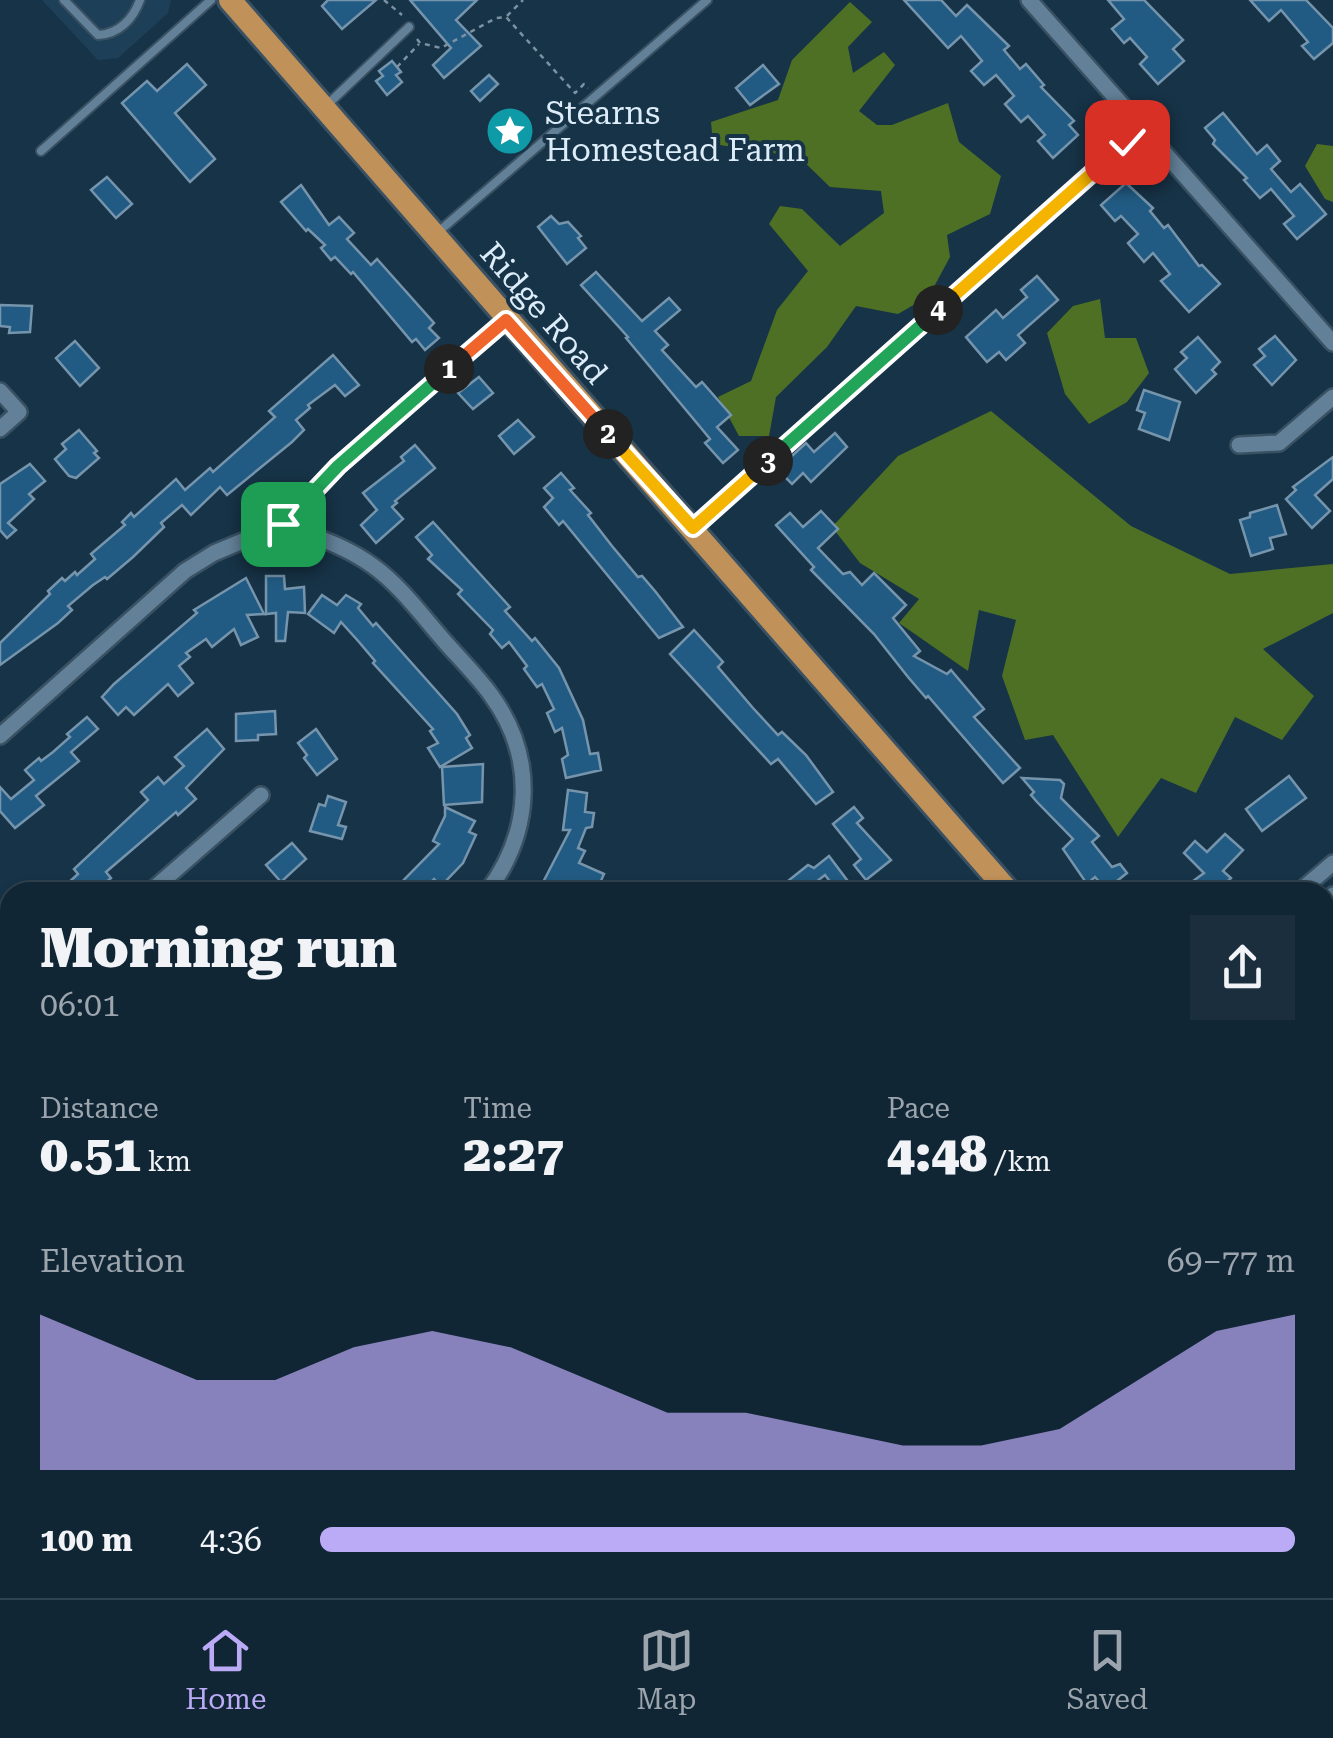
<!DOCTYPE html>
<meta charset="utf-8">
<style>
body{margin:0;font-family:"Roboto Serif",serif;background:#1a2e3d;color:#f1f3f6;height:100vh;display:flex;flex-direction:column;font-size:38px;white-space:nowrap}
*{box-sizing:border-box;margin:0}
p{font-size:32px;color:#9ca5ad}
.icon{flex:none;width:55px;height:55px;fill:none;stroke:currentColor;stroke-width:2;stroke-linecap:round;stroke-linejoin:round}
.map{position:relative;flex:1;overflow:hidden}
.details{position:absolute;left:0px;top:882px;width:1335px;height:718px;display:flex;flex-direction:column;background:#112635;border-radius:30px 30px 0 0;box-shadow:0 2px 8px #0004,0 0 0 2px #304350}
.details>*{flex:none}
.pin{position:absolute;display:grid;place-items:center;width:85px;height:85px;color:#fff;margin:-42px;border-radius:20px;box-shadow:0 5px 15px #0006}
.km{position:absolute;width:50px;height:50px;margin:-25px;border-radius:50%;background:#222;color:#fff;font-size:28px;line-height:50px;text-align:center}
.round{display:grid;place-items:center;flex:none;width:105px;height:105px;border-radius:0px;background:#1a2e3d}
.summary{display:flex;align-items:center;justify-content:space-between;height:170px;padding:0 40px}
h1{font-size:55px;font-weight:800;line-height:75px}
.stats{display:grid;grid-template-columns:repeat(3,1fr);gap:15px;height:170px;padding:10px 40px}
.stats div{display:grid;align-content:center}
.stats b{font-size:50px;font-weight:800}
.stats small{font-size:28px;font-weight:400}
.stats p{font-size:28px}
.chart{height:280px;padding:20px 40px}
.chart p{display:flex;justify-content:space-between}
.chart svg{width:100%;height:180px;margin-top:10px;fill:#bbaaf6;opacity:.7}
ul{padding:0 40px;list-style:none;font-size:32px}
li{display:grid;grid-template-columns:160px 120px 1fr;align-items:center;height:75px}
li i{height:25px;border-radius:12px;background:#bbaaf6}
.tabs{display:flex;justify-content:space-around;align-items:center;height:140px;border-top:2px solid #304350;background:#112635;font-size:28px;color:#9ca5ad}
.tabs a{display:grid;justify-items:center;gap:5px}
.tabs .active{color:#bbaaf6}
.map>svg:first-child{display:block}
.built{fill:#1d4058}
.forest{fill:#4e7025}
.building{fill:#215b83;stroke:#7695ad;stroke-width:2.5}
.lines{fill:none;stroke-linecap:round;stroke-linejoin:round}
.lane-casing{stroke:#395162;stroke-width:12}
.street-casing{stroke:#395162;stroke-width:20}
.primary-casing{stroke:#395162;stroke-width:28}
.path{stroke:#7c92a3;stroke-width:2.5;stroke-dasharray:5 5;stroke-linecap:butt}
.lane{stroke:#628097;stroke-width:8}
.street{stroke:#628097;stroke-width:15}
.primary{stroke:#c09159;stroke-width:22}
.split-1-casing{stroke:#fff;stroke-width:20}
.split-2-casing{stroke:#fff;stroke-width:20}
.split-3-casing{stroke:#fff;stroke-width:20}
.split-4-casing{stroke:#fff;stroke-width:20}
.split-5-casing{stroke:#fff;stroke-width:20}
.split-1{stroke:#22a559;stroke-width:12}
.split-2{stroke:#f0652b;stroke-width:12}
.split-3{stroke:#f5b400;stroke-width:12}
.split-4{stroke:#22a559;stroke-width:12}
.split-5{stroke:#f5b400;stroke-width:12}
.labels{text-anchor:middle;stroke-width:8;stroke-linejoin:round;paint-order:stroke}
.poi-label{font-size:32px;fill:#dcecf9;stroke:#173347;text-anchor:start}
.street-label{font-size:32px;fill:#dcecf9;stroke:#173347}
</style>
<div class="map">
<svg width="1333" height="1598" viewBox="0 0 1333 1598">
<rect width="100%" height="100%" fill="#173347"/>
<!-- built -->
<polygon class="built" points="42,0 171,0 168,13 118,58 98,60"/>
<!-- forest -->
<g class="forest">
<polygon points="850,2 872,22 848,47 853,73 884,52 895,65 859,111 877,125 892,125 948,103 959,142 1001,176 990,214 947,235 950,257 929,296 898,314 856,306 827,347 776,397 769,436 739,436 718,397 751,381 777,310 808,271 769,224 780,206 802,209 840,246 884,213 881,191 830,187 799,157 713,144 711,122 778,100 792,60"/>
<polygon points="1317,144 1333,146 1333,202 1325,199 1305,166"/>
<polygon points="1100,299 1105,338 1136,338 1149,373 1127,402 1089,424 1065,394 1047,333 1073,306"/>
<polygon points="991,411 1131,526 1230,574 1333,564 1333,613 1263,649 1314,696 1282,740 1235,717 1196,793 1161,778 1118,837 1053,735 1025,740 1002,676 1016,620 979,610 968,671 899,623 919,599 860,563 832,527 898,456"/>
<polygon points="1333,1056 1333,1251 1325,1242 1325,1063"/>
<polygon points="1325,1435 1333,1440 1333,1565 1325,1576"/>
<polygon points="629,1590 878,1590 870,1598 617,1598"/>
<polygon points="1217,1590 1315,1590 1309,1598 1232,1598"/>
</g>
<!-- building -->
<g class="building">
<polygon points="328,0 376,0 342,29 322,6"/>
<polygon points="410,0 477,0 456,20 481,46 444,78 433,65 451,48"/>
<polygon points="904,0 941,0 956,16 967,5 1009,46 1004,50 1020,69 1026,64 1044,85 1041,87 1074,121 1069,125 1078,135 1053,158 1038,141 1045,135 1028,116 1021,122 1005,104 1014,96 996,75 984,85 971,71 982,61 961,36 948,48"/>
<polygon points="1108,0 1144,0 1183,40 1173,49 1184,61 1158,84 1140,64 1147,57 1130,38 1124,43 1112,29 1124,19"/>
<polygon points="1250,0 1306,0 1333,28 1333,43 1314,59 1302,46 1308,42 1281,10 1269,21"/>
<polygon points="392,61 401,72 396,75 402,82 387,95 376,81 383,76 379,71"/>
<polygon points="187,64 206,85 175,113 215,159 190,182 122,103 147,81 157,91"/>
<polygon points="763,65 779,84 750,105 736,88"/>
<polygon points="489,75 498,84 480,101 471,91"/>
<polygon points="1223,113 1257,154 1267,145 1280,161 1271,169 1291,192 1300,184 1326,214 1297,239 1284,224 1294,216 1271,189 1260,198 1244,180 1247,178 1213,144 1215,140 1205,128"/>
<polygon points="107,177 132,204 116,218 91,190"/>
<polygon points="1126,183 1153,208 1150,211 1164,228 1168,225 1199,266 1202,265 1220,284 1189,312 1161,281 1170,274 1153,253 1144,262 1128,243 1138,234 1121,216 1115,221 1101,205"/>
<polygon points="301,185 329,225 339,217 354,233 347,239 371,265 377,259 434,323 429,328 439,338 425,350 416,339 412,342 353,272 351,274 335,257 331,260 321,248 325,245 308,229 306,231 281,202"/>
<polygon points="551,216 559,224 568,222 581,236 578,238 586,248 567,264 538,227"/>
<polygon points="596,272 642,321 669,298 680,310 655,331 668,345 662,350 696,387 702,382 731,415 717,427 738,450 723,463 705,443 710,439 701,428 626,338 628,337 581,285"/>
<polygon points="1037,276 1058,300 1018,335 1025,343 1006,360 999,352 987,362 966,337 996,310 1003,318 1027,297 1021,290"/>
<polygon points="0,305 32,306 30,332 9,333 10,327 0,326"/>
<polygon points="1275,336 1296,360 1272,385 1254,365 1265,356 1259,349"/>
<polygon points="1198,337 1220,362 1212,370 1216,374 1196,393 1175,369 1187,358 1181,352"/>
<polygon points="75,341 99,368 80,386 56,358"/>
<polygon points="333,355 359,385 345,396 335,385 308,405 310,408 296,420 304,430 292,442 227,495 220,487 191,515 182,505 161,523 164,527 133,557 107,579 105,577 93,585 68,606 72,610 58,623 0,665 0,643 50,594 48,591 62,578 65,581 75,572 77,575 95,559 91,554 125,525 122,522 131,513 134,517 176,479 185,490 210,468 213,472 275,417 269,411"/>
<polygon points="479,377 493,393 473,409 458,393"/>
<polygon points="1144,390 1180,402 1169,440 1139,429 1145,413 1137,410"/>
<polygon points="518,420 534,437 514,454 499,436"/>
<polygon points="79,430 97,451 94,453 99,458 76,478 69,476 55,459 66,449 62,444"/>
<polygon points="835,433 847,447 811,482 803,473 792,484 783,475 782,465 806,443 814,452"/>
<polygon points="415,445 435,468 395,501 397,503 392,507 403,519 376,543 361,525 377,510 363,493 404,461 401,457"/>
<polygon points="1333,457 1333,479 1315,495 1330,511 1312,528 1286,499 1296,490 1293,487"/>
<polygon points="30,464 45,481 29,494 34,499 8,523 16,530 7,538 0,530 0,484"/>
<polygon points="561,473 574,488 570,490 591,513 588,515 612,546 638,577 642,576 655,591 683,627 659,638 563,521 559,525 544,507 553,498 544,488"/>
<polygon points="1277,505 1286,534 1270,538 1273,549 1251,556 1240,520 1250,517 1250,513"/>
<polygon points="821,511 838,529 818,548 843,574 850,572 862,585 874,573 906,605 893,618 920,651 914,656 947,674 951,670 984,709 974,717 1020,768 1003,783 928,696 926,698 908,677 874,634 811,570 814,567 776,525 790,513 803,527"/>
<polygon points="433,522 510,607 505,611 532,641 535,638 559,668 583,720 590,754 598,753 601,770 566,778 562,759 568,755 562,728 555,732 547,713 554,709 542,684 537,687 524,669 527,666 509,642 502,648 490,634 493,630 458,594 462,590 428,559 432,555 416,537"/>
<polygon points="266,576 284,576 285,589 304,587 305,613 288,612 285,641 276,641 276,613 266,614"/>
<polygon points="246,578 264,614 247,615 258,637 241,645 234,629 212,647 206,639 186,653 190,657 179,666 193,683 178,696 168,684 134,715 126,707 118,715 102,697 114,684 197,613 194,610"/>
<polygon points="322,595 337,605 346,595 361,604 358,608 373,626 376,623 457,714 470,735 466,738 472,748 440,767 428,748 438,743 430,731 433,729 373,663 375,661 359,642 341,622 334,633 308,614"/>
<polygon points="694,630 723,662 718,667 753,708 778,735 782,732 806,755 833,792 816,804 778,759 771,764 670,654"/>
<polygon points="275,711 276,734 258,735 258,740 236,741 236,714"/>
<polygon points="87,717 98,729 71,752 79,761 36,796 44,805 15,828 0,811 0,787 11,799 34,780 25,770 39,758 41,761 53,752 70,737 67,734"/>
<polygon points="207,729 224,749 186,788 196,799 178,815 176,812 106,872 111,878 94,892 58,892 78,874 74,869 148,800 141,792 158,777 164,784 184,766 175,757"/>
<polygon points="316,729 337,759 317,775 304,758 307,755 298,743"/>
<polygon points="483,764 482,802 444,805 442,767"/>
<polygon points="1289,776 1306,798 1262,831 1246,809"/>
<polygon points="1022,778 1060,780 1064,784 1061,798 1099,836 1092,842 1112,867 1120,864 1127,873 1117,881 1121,886 1108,892 1095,877 1087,884 1063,849 1073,839 1037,802 1031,795 1034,792"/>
<polygon points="568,790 587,793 585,812 594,813 592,827 586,828 578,848 585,851 579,863 604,874 596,892 538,892 570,830 563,830"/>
<polygon points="328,796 346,802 338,825 346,827 342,839 310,831 319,804 325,806"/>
<polygon points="445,807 475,821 469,832 476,835 463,863 441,886 434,879 421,892 392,892 439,844 433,841 445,816"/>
<polygon points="854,807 863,818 857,823 891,860 866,880 854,865 861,859 833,824"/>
<polygon points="1225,834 1243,850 1223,871 1231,878 1217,892 1178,892 1204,873 1184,853 1195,841 1207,852"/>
<polygon points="292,843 306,859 281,882 266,865"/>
<polygon points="829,856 847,880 835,888 825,875 803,892 789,892 783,885 808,865 814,868"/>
</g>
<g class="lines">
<!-- lane casing -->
<g class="lane-casing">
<g id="lane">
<path d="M64,0L98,35C119,34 133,19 140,0"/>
<polyline points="327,105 409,27"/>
<polyline points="41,151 211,0"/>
<polyline points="437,233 707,0"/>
<polyline points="887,1598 894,1590"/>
</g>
</g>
<!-- street casing -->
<g class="street-casing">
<g id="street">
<polyline points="1029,0 1333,343"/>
<polyline points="0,391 19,412 0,429"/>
<polyline points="1239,445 1279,443 1333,397"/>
<path d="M283,524C313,536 346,546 373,566C401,586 423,617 446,643C461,660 478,677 491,695C537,758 532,832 487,892"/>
<polyline points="693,528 1141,129"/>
<polyline points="0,736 185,571 214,553 283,524 338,466 506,320"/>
<polyline points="150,892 261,795"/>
<polyline points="1299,892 1333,863"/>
<polyline points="1325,902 1333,895"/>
<polyline points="0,1008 10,1003"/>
<polyline points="0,1226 10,1224"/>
</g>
</g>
<!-- primary casing -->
<g class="primary-casing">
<g id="primary">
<path d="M230,0C489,298 750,595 1009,892"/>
<polyline points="1325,1259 1333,1268"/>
</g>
</g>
<!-- path -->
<g class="path">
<polyline points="384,0 402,15"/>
<polyline points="507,16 523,0"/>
<polyline points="417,39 420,43 441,48 496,18 506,17 575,93 584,84 588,88"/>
<polyline points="397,67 419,44"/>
</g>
<!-- lane -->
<use href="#lane" class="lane"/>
<!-- street -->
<use href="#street" class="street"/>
<!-- primary -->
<use href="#primary" class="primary"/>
</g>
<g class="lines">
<!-- split-1 casing -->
<g class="split-1-casing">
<polyline id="split-1" points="283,524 338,466 449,369"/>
</g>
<!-- split-2 casing -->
<g class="split-2-casing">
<polyline id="split-2" points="449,369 506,320 608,434"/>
</g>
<!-- split-3 casing -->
<g class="split-3-casing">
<polyline id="split-3" points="608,434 693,528 768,461"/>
</g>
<!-- split-4 casing -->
<g class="split-4-casing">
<polyline id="split-4" points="768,461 938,310"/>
</g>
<!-- split-5 casing -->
<g class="split-5-casing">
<polyline id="split-5" points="938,310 1127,142"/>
</g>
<!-- split-1 -->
<use href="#split-1" class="split-1"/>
<!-- split-2 -->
<use href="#split-2" class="split-2"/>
<!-- split-3 -->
<use href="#split-3" class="split-3"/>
<!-- split-4 -->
<use href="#split-4" class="split-4"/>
<!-- split-5 -->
<use href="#split-5" class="split-5"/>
</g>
<!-- icons -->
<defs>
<g id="sight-disc" transform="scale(2.5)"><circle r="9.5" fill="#0f9aa8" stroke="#173347"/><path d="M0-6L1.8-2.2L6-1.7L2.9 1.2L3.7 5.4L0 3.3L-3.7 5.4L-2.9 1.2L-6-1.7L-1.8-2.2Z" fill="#fff"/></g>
</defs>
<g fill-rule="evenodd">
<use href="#sight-disc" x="510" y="131"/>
</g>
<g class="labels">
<!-- poi labels -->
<g class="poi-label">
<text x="545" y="124">Stearns<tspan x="545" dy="37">Homestead Farm</tspan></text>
</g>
<!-- street labels -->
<g class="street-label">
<text transform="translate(544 313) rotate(49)" y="11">Ridge Road</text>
</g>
</g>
</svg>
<div class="pin" style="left:283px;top:524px;background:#1e9e55"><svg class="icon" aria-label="arrive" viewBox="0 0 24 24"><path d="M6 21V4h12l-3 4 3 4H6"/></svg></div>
<div class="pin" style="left:1127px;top:142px;background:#d93025"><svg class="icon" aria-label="check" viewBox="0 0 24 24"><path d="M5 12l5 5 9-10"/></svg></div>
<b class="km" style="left:449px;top:369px">1</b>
<b class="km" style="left:608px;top:434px">2</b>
<b class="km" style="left:768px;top:461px">3</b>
<b class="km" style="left:938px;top:310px">4</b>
<section class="details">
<div class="summary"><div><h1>Morning run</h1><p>06:01</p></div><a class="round"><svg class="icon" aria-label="share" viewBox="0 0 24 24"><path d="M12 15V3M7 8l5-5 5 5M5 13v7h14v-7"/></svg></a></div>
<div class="stats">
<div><p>Distance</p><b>0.51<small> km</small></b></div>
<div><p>Time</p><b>2:27</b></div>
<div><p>Pace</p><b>4:48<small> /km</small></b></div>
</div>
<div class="chart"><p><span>Elevation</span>69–77 m</p>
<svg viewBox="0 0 160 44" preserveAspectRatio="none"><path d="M0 44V6L10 14L20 22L30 22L40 14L50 10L60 14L70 22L80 30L90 30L100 34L110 38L120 38L130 34L140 22L150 10L160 6V44z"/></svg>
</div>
<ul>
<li><b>100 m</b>4:36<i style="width:100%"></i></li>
</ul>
</section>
</div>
<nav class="tabs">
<a class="active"><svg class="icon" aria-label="home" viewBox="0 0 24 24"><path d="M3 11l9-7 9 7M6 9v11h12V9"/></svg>Home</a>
<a><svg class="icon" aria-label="map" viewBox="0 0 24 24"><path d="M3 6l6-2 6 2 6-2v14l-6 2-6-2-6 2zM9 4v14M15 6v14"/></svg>Map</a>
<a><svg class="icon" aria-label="saved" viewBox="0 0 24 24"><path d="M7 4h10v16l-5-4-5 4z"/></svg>Saved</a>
</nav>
